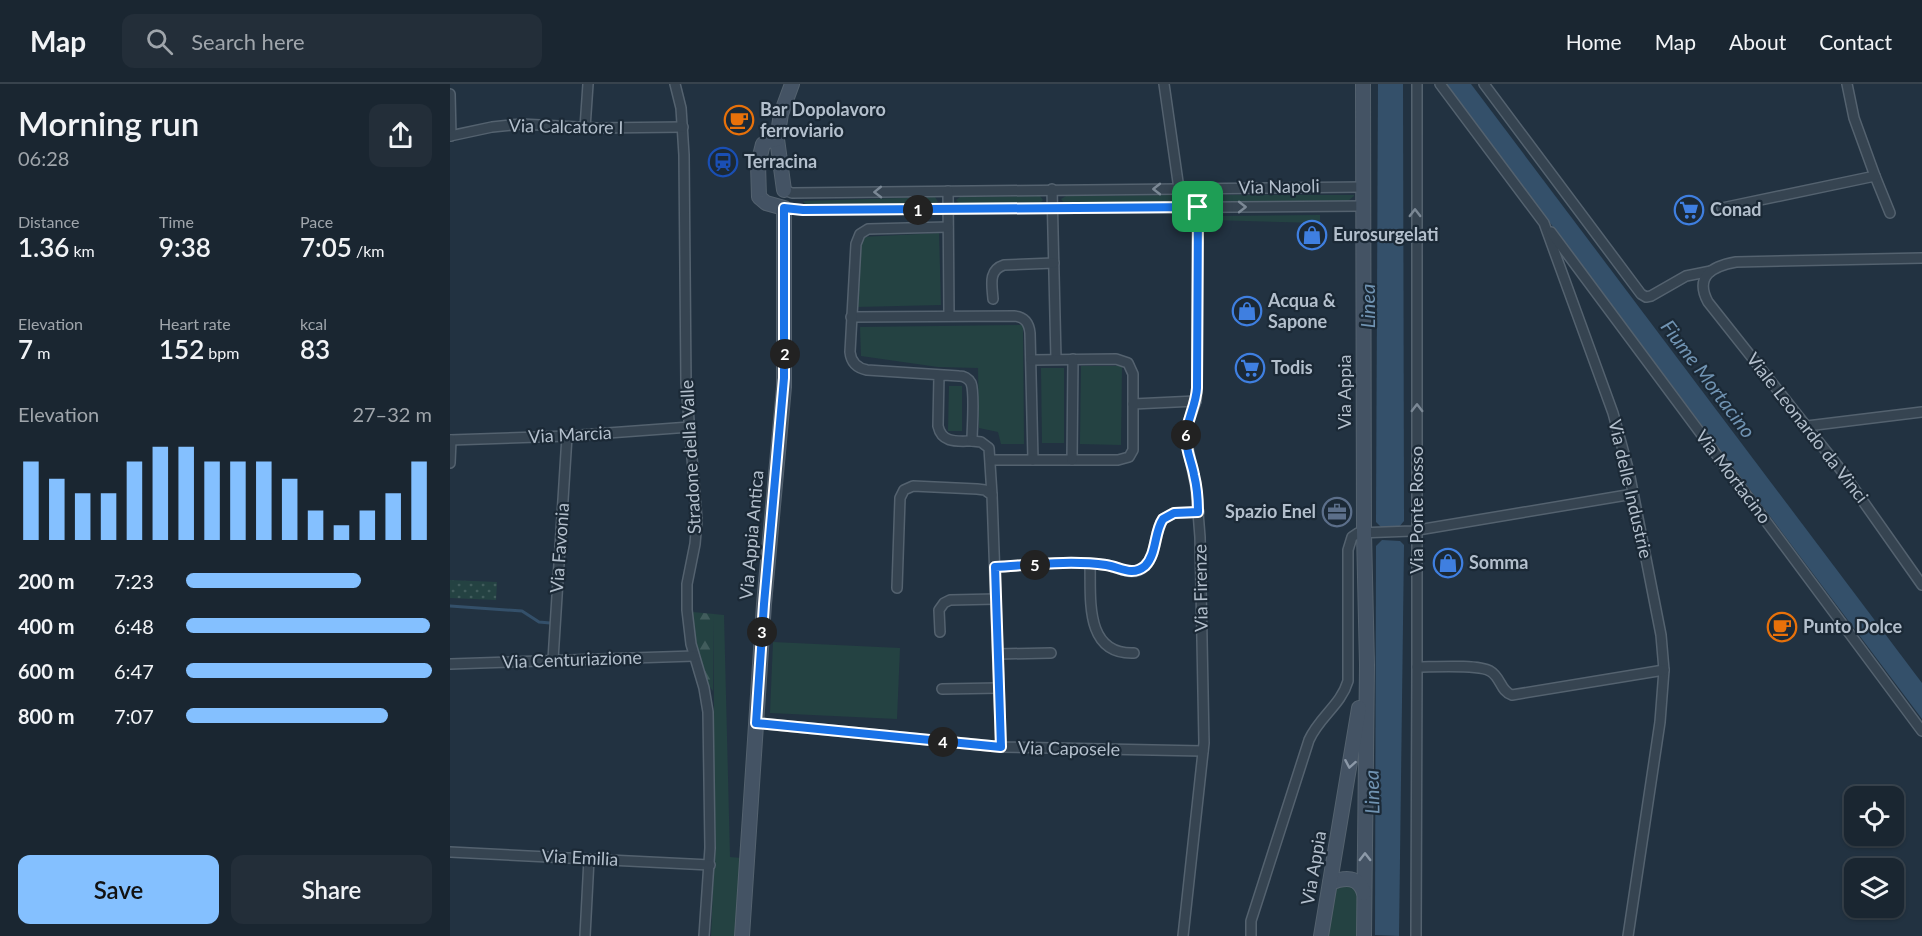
<!DOCTYPE html>
<meta charset="utf-8">
<style>
body{margin:0;font-family:Lato,sans-serif;background:#232e39;color:#f1f3f6;height:100vh;display:flex;flex-direction:column;font-size:22px;white-space:nowrap}
*{box-sizing:border-box;margin:0}
p{font-size:20px;color:#9fa5ab}
.icon{flex:none;width:33px;height:33px;fill:none;stroke:currentColor;stroke-width:2;stroke-linecap:round;stroke-linejoin:round}
.map{position:relative;flex:1;overflow:hidden}
.panel{display:flex;flex-direction:column;background:#1a2631;width:450px}
.panel>*{flex:none}
.buttons{position:absolute;left:1394px;top:702px;display:grid;gap:12px}
.buttons a{display:grid;place-items:center;width:60px;height:60px;border-radius:12px;background:#1a2631;box-shadow:0 2px 4px #0004,0 0 0 2px #38434d;font-size:30px}
.pin{position:absolute;display:grid;place-items:center;width:51px;height:51px;color:#fff;margin:-26px;border-radius:12px;box-shadow:0 3px 9px #0006}
.km{position:absolute;width:30px;height:30px;margin:-15px;border-radius:50%;background:#222;color:#fff;font-size:16px;line-height:30px;text-align:center}
.round{display:grid;place-items:center;flex:none;width:63px;height:63px;border-radius:12px;background:#232e39}
.overview{display:flex;align-items:center;justify-content:space-between;height:102px;padding:0 18px}
h1{font-size:33px;font-weight:600;line-height:45px}
.stats{display:grid;grid-template-columns:repeat(3,1fr);gap:9px;height:102px;padding:6px 18px}
.stats div{display:grid;align-content:center}
.stats b{font-size:26px;font-weight:600}
.stats small{font-size:16px;font-weight:400}
.stats p{font-size:16px}
.chart{height:168px;padding:12px 18px}
.chart p{display:flex;justify-content:space-between}
.chart svg{width:100%;height:108px;margin-top:6px;stroke:#84c0ff;stroke-width:6}
.primary-button{display:flex;gap:12px;margin-top:auto;padding:12px 18px}
.primary-button a{flex:1;height:69px;border-radius:12px;background:#84c0ff;color:#111;font-size:24px;font-weight:600;line-height:69px;text-align:center}
.primary-button a+a{background:#232e39;color:#f1f3f6}
ul{padding:0 18px;list-style:none;font-size:20px}
li{display:grid;grid-template-columns:96px 72px 1fr;align-items:center;height:45px}
li i{height:15px;border-radius:8px;background:#84c0ff}
header{display:flex;align-items:center;gap:36px;box-sizing:border-box;height:84px;padding:0 30px;background:#1a2631;border-bottom:2px solid #38434d}
header strong{font-size:28px}
nav{display:flex;gap:33px;margin-inline-start:auto;font-size:21px}
.search{width:420px;height:54px;background:#232e39;display:flex;align-items:center;gap:15px;box-sizing:border-box;padding:0 21px;border-radius:12px;color:#9fa5ab;font-size:22px}
main{display:flex;flex:1;min-height:0}
.map>svg:first-child{display:block}
.grass{fill:#244242}
.forest{fill:url(#forest-firs)}
.park{fill:url(#park-dots)}
.water{fill:#34506a}
.lines{fill:none;stroke-linecap:round;stroke-linejoin:round}
.stream{stroke:#34506a;stroke-width:3}
.street-casing{stroke:#54626f;stroke-width:12}
.secondary-casing{stroke:#54626f;stroke-width:16}
.street{stroke:#364451;stroke-width:9}
.secondary{stroke:#445364;stroke-width:14}
.oneway{stroke:#7b8895}
.oneway2{stroke:#8c99a8}
.route-casing{stroke:#fff;stroke-width:12}
.route{stroke:#1a73e8;stroke-width:8}
.labels{text-anchor:middle;stroke-width:4.5;stroke-linejoin:round;paint-order:stroke}
.poi-label{font-size:18px;font-weight:bold;fill:#b3bfcc;stroke:#1b2936;text-anchor:start}
.street-label{font-size:18px;fill:#b3bfcc;stroke:#1b2936}
.water-label{font-size:20px;font-style:italic;fill:#7093b2;stroke:#1b2936}
</style>
<header>
<strong>Map</strong>
<div class="search"><svg class="icon" aria-label="search" viewBox="0 0 24 24"><circle cx="10" cy="10" r="6"/><path d="M15 15l6 6"/></svg>Search here</div>
<nav><a>Home</a><a>Map</a><a>About</a><a>Contact</a></nav>
</header>
<main>
<section class="panel">
<div class="overview"><div><h1>Morning run</h1><p>06:28</p></div><a class="round"><svg class="icon" aria-label="share" viewBox="0 0 24 24"><path d="M12 15V3M7 8l5-5 5 5M5 13v7h14v-7"/></svg></a></div>
<div class="stats">
<div><p>Distance</p><b>1.36<small> km</small></b></div>
<div><p>Time</p><b>9:38</b></div>
<div><p>Pace</p><b>7:05<small> /km</small></b></div>
</div>
<div class="stats">
<div><p>Elevation</p><b>7<small> m</small></b></div>
<div><p>Heart rate</p><b>152<small> bpm</small></b></div>
<div><p>kcal</p><b>83</b></div>
</div>
<div class="chart"><p><span>Elevation</span>27–32 m</p>
<svg viewBox="0 0 160 44" preserveAspectRatio="none"><path d="M5 44V12M15 44V19M25 44V25M35 44V25M45 44V12M55 44V6M65 44V6M75 44V12M85 44V12M95 44V12M105 44V19M115 44V32M125 44V38M135 44V32M145 44V25M155 44V12"/></svg>
</div>
<ul>
<li><b>200 m</b>7:23<i style="width:71%"></i></li>
<li><b>400 m</b>6:48<i style="width:99%"></i></li>
<li><b>600 m</b>6:47<i style="width:100%"></i></li>
<li><b>800 m</b>7:07<i style="width:82%"></i></li>
</ul>
<div class="primary-button"><a>Save</a><a>Share</a></div>
</section>
<div class="map">
<svg width="1472" height="852" viewBox="0 0 1472 852">
<defs>
<pattern id="forest-firs" width="22" height="20" patternUnits="userSpaceOnUse" patternTransform="scale(1.5)"><rect width="22" height="20" fill="#244242"/><path d="M5 1l3.5 6h-7zM16 11l3.5 6h-7z" fill="#415c5c"/></pattern>
<pattern id="park-dots" width="8" height="8" patternUnits="userSpaceOnUse" patternTransform="scale(1.5)"><rect width="8" height="8" fill="#244242"/><path d="M2 2h.1M6 6h.1" fill="none" stroke="#415c5c" stroke-width="1.8" stroke-linecap="round"/></pattern>
</defs>
<rect width="100%" height="100%" fill="#223241"/>
<!-- grass -->
<g class="grass">
<polygon points="722,111 725,114 721,117 614,119 611,115 616,112"/>
<polygon points="749,111 904,111 904,112 898,117 749,117 746,114"/>
<polygon points="590,112 593,116 590,119 510,120 506,116 510,113"/>
<polygon points="485,113 488,118 484,120 356,121 353,117"/>
<polygon points="870,131 870,139 760,136 762,132"/>
<polygon points="489,149 491,221 406,223 411,153"/>
<polygon points="573,241 574,360 551,360 548,348 529,344 528,284 488,283 411,272 410,243"/>
<polygon points="631,282 672,282 671,361 630,360"/>
<polygon points="591,284 614,284 614,359 592,359"/>
<polygon points="499,302 512,302 512,347 498,347"/>
<polygon points="264,530 274,531 280,773 291,774 286,852 261,852 264,781"/>
<polygon points="323,558 450,564 447,635 320,629"/>
<polygon points="899,799 910,808 910,852 876,852 886,803"/>
</g>
<!-- forest -->
<path class="forest" d="M242,528L264,530L263,607C247,588 244,552 242,528Z"/>
<!-- park -->
<polygon class="park" points="0,496 47,498 46,516 0,514"/>
<!-- water -->
<g class="water">
<polygon points="928,0 953,0 954,437 949,443 932,444 926,438"/>
<polygon points="996,0 1021,0 1472,599 1472,635"/>
<polygon points="932,456 950,457 954,461 949,852 925,851 926,462"/>
</g>
<g class="lines">
<!-- stream -->
<polyline class="stream" points="0,522 72,527 89,538 100,539"/>
<!-- street casing -->
<g class="street-casing">
<g id="street">
<polyline points="225,0 231,24 234,71 236,299 247,436 245,460 237,500 237,526 241,560 254,604 258,628 260,764 254,852"/>
<polyline points="714,0 729,105"/>
<polyline points="990,0 1094,139 1163,329 1179,388 1211,551 1214,586 1210,638 1178,852"/>
<polyline points="1034,0 1191,210 1196,213 1201,212 1236,192 1261,187"/>
<polyline points="0,10 1,52"/>
<polyline points="135,44 138,0"/>
<polyline points="0,52 42,43 71,40 147,44 233,43"/>
<polyline points="1425,92 1440,129"/>
<polyline points="602,105 606,275"/>
<polyline points="334,106 342,109 912,103"/>
<polyline points="498,107 499,232"/>
<polyline points="334,124 353,126 912,122"/>
<polyline points="1272,124 1425,92 1404,34 1397,0"/>
<polyline points="1101,148 1472,647"/>
<path d="M1472,174L1286,178C1263,182 1244,192 1258,218L1391,386L1472,501"/>
<path d="M543,215C542,201 538,186 554,181L604,179"/>
<path d="M401,233L564,232C575,233 579,239 580,249L583,376"/>
<path d="M489,291L488,342C492,360 508,357 522,357C522,344 525,309 521,299C518,294 514,292 509,292L417,286C407,284 401,278 400,268L406,160L410,150L418,145L498,143"/>
<polyline points="683,320 746,317"/>
<polyline points="1357,342 1472,328"/>
<polyline points="0,356 117,352 240,343"/>
<polyline points="522,357 531,358 539,364 542,411"/>
<polyline points="541,376 668,376 679,373 683,366 683,290 678,279 666,275 581,276"/>
<polyline points="622,376 623,275"/>
<polyline points="0,379 1,356"/>
<path d="M640,480C641,514 634,571 684,569"/>
<path d="M545,483C581,481 620,476 656,481C670,483 682,494 695,482C707,470 704,449 713,435L724,429L749,428"/>
<polyline points="447,504 450,414 454,406 463,402 527,405 535,406 542,411 551,663"/>
<polyline points="490,548 489,526 494,519 500,516 546,515"/>
<polyline points="548,570 601,569"/>
<polyline points="103,576 117,352"/>
<polyline points="0,580 244,572"/>
<path d="M967,583C983,583 1028,580 1040,587C1051,593 1050,607 1062,611L1214,586"/>
<polyline points="492,605 549,604"/>
<polyline points="306,639 551,663 753,667"/>
<polyline points="0,768 260,781"/>
<polyline points="135,852 139,775"/>
<polyline points="733,852 754,659 750,453 746,403 736,355 738,339 746,317 747,304 748,123"/>
<path d="M801,852V837L859,656C869,633 891,621 898,597V466L902,453L908,449L962,447L1183,410"/>
<polyline points="966,852 967,583 967,0"/>
</g>
</g>
<!-- secondary casing -->
<g class="secondary-casing">
<g id="secondary">
<polyline points="913,0 914,449 917,581 914,852"/>
<polyline points="334,106 327,55 331,30 342,0"/>
<path d="M880,799C895,793 909,792 914,809"/>
<polyline points="292,852 314,520 334,303 334,124 316,119 309,113 308,80 313,60 318,57 327,55"/>
<polyline points="871,852 909,624"/>
</g>
</g>
<!-- street -->
<use href="#street" class="street"/>
<!-- secondary -->
<use href="#secondary" class="secondary"/>
</g>
<!-- one-way arrows -->
<defs><path id="oneway-chevron" d="M-2-3.5L2.5 0L-2 3.5" fill="none" stroke-width="1.6" stroke-linecap="round" stroke-linejoin="round" transform="scale(1.5)"/></defs>
<g class="oneway">
<use href="#oneway-chevron" transform="translate(707 105) rotate(180)"/>
<use href="#oneway-chevron" transform="translate(428 108) rotate(179)"/>
<use href="#oneway-chevron" transform="translate(792 123)"/>
<use href="#oneway-chevron" transform="translate(965 129) rotate(-90)"/>
<use href="#oneway-chevron" transform="translate(967 324) rotate(-90)"/>
</g>
<g class="oneway2">
<use href="#oneway-chevron" transform="translate(900 680) rotate(100)"/>
<use href="#oneway-chevron" transform="translate(915 773) rotate(-90)"/>
</g>
<g class="lines">
<!-- route casing -->
<g class="route-casing">
<path id="route" d="M748,123L747,304C746,322 736,337 736,354C736,367 742,379 744,391C747,403 748,416 748,428L724,429L713,435C704,448 707,470 695,482C682,493 670,483 656,481C620,476 581,481 545,483L551,663L306,639L314,520L334,294V124L353,126Z"/>
</g>
<!-- route -->
<use href="#route" class="route"/>
</g>
<!-- icons -->
<defs>
<g id="cafe-ring" transform="scale(1.5)"><circle r="9.5" fill="#1b2936" stroke="#e8710a" stroke-width="1.5"/><path d="M-5.5-4.5H6V0H3Q3 3.5 0 3.5H-2.5Q-5.5 3.5-5.5 0ZM3-3.2v2h1.7v-2ZM-6 4.5H4V6H-6Z" fill="#e8710a"/></g>
<g id="station-ring" transform="scale(1.5)"><circle r="9.5" fill="#1b2936" stroke="#1a4fb4" stroke-width="1.5"/><path d="M-3-6H3Q5-6 5-4V2Q5 4 3 4L4.5 6H3L1.5 4h-3L-3 6H-4.5L-3 4Q-5 4-5 2V-4Q-5-6-3-6ZM-3.5-4v3h7v-3ZM-3.5 1v1.5H-2V1ZM2 1v1.5H3.5V1Z" fill="#1a4fb4"/></g>
<g id="supermarket-ring" transform="scale(1.5)"><circle r="9.5" fill="#1b2936" stroke="#3f7fe0" stroke-width="1.5"/><path d="M-6-5.5h2.5l.6 2H6L4.5 2H-2.5L-4.4-4H-6ZM-1.5 3.2a1.3 1.3 0 1 0 .1 0ZM3 3.2a1.3 1.3 0 1 0 .1 0Z" fill="#3f7fe0"/></g>
<g id="shop-ring" transform="scale(1.5)"><circle r="9.5" fill="#1b2936" stroke="#3f7fe0" stroke-width="1.5"/><path d="M-5-2.5h2.3a2.7 3.5 0 0 1 5.4 0H5L5.5 6h-11ZM-1.5-2.5h3a1.5 2.3 0 0 0-3 0Z" fill="#3f7fe0"/></g>
<g id="office-ring" transform="scale(1.5)"><circle r="9.5" fill="#1b2936" stroke="#5c6f8a" stroke-width="1.5"/><path d="M-6-3h4V-5.5h4V-3h4V5H-6ZM-1-4.5V-3h2v-1.5ZM-6 0V1H6V0Z" fill="#5c6f8a"/></g>
</defs>
<g fill-rule="evenodd">
<use href="#cafe-ring" x="289" y="36"/>
<use href="#station-ring" x="273" y="78"/>
<use href="#supermarket-ring" x="1239" y="126"/>
<use href="#shop-ring" x="862" y="151"/>
<use href="#shop-ring" x="797" y="227"/>
<use href="#supermarket-ring" x="800" y="284"/>
<use href="#office-ring" x="887" y="428"/>
<use href="#shop-ring" x="998" y="479"/>
<use href="#cafe-ring" x="1332" y="543"/>
</g>
<g class="labels">
<!-- poi labels -->
<g class="poi-label">
<text x="310" y="32">Bar Dopolavoro<tspan x="310" dy="21">ferroviario</tspan></text>
<text x="294" y="84">Terracina</text>
<text x="1260" y="132">Conad</text>
<text x="883" y="157">Eurosurgelati</text>
<text x="818" y="223">Acqua &amp;<tspan x="818" dy="21">Sapone</tspan></text>
<text x="821" y="290">Todis</text>
<text x="866" y="434" text-anchor="end">Spazio Enel</text>
<text x="1019" y="485">Somma</text>
<text x="1353" y="549">Punto Dolce</text>
</g>
<!-- street labels -->
<g class="street-label">
<text transform="translate(116 43) rotate(1)" y="6">Via Calcatore I</text>
<text transform="translate(829 103) rotate(-1)" y="6">Via Napoli</text>
<text transform="translate(895 308) rotate(-90)" y="6">Via Appia</text>
<text transform="translate(1357 344) rotate(52)" y="6">Viale Leonardo da Vinci</text>
<text transform="translate(120 351) rotate(-3)" y="6">Via Marcia</text>
<text transform="translate(241 373) rotate(-93)" y="6">Stradone della Valle</text>
<text transform="translate(1283 393) rotate(53)" y="6">Via Mortacino</text>
<text transform="translate(1180 405) rotate(77)" y="6">Via delle Industrie</text>
<text transform="translate(967 426) rotate(-90)" y="6">Via Ponte Rosso</text>
<text transform="translate(302 451) rotate(-85)" y="6">Via Appia Antica</text>
<text transform="translate(110 464) rotate(-86)" y="6">Via Favonia</text>
<text transform="translate(751 504) rotate(-91)" y="6">Via Firenze</text>
<text transform="translate(122 576) rotate(-2)" y="6">Via Centuriazione</text>
<text transform="translate(619 665) rotate(1)" y="6">Via Caposele</text>
<text transform="translate(130 774) rotate(3)" y="6">Via Emilia</text>
<text transform="translate(864 784) rotate(-80)" y="6">Via Appia</text>
</g>
<!-- water labels -->
<g class="water-label">
<text transform="translate(918 222) rotate(-90)" y="7">Linea</text>
<text transform="translate(1258 295) rotate(53)" y="7">Fiume Mortacino</text>
<text transform="translate(922 708) rotate(-91)" y="7">Linea</text>
</g>
</g>
</svg>
<div class="buttons">
<a><svg class="icon" aria-label="locate" viewBox="0 0 24 24"><circle cx="12" cy="12" r="6"/><path d="M12 2v4M12 18v4M2 12h4M18 12h4"/></svg></a>
<a><svg class="icon" aria-label="layers" viewBox="0 0 24 24"><path d="M12 4l9 5-9 5-9-5zM3 14l9 5 9-5"/></svg></a>
</div>
<div class="pin" style="left:748px;top:123px;background:#1e9e55"><svg class="icon" aria-label="arrive" viewBox="0 0 24 24"><path d="M6 21V4h12l-3 4 3 4H6"/></svg></div>
<b class="km" style="left:468px;top:126px">1</b>
<b class="km" style="left:335px;top:270px">2</b>
<b class="km" style="left:312px;top:548px">3</b>
<b class="km" style="left:493px;top:658px">4</b>
<b class="km" style="left:585px;top:481px">5</b>
<b class="km" style="left:736px;top:351px">6</b>
</div>
</main>
